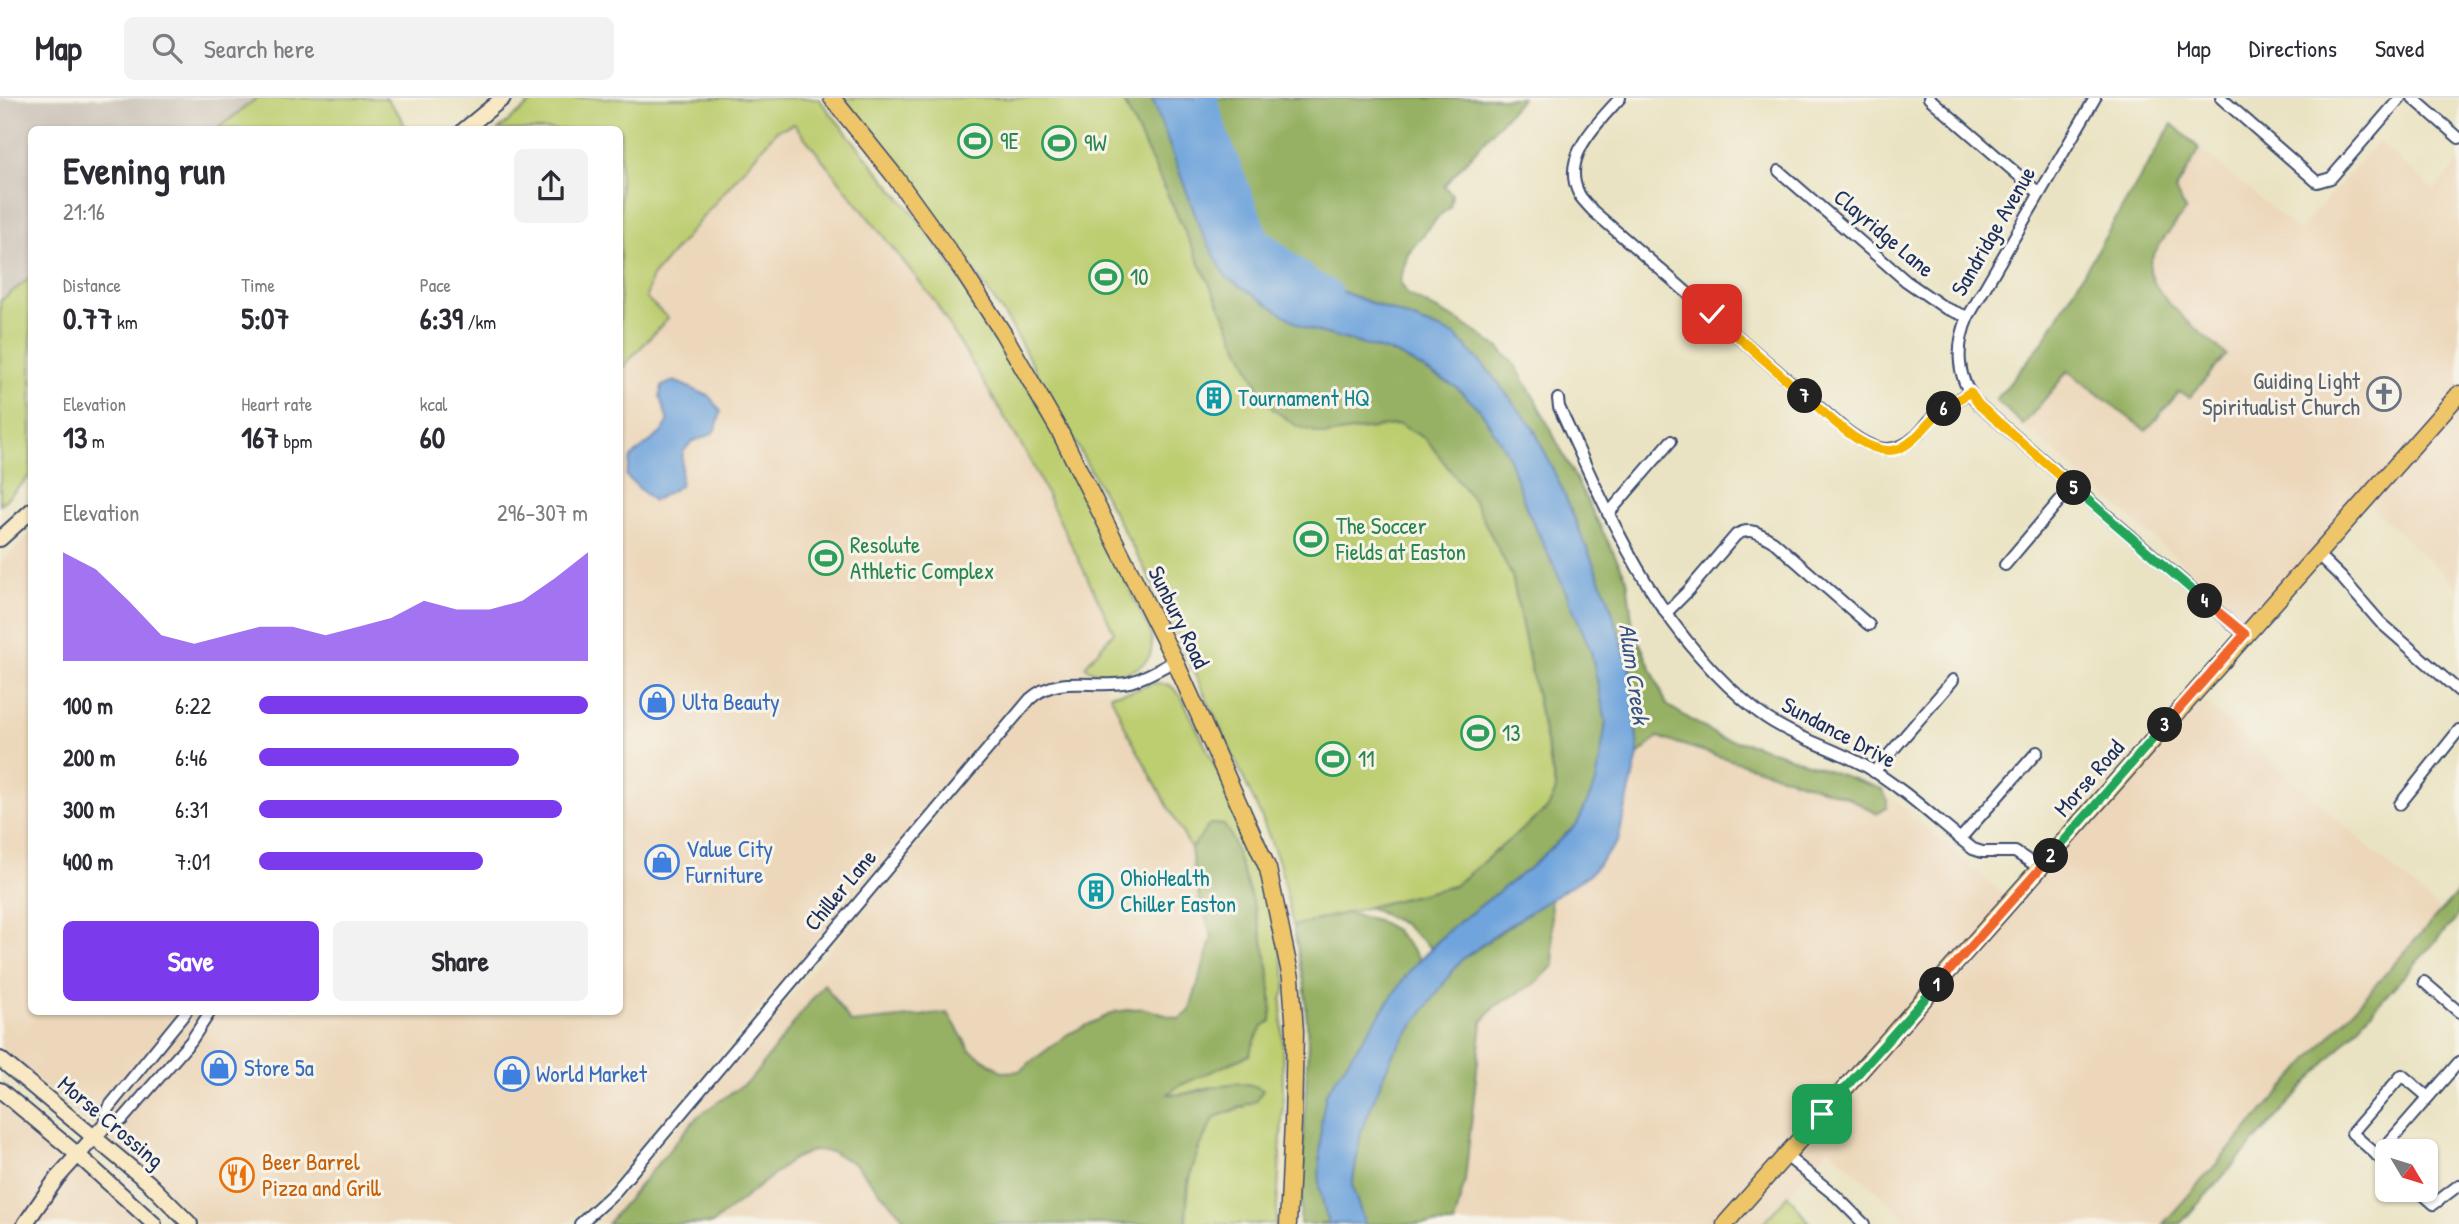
<!DOCTYPE html>
<meta charset="utf-8">
<style>
body{margin:0;font-family:"Patrick Hand",sans-serif;background:#f2f2f3;color:#2b2b33;height:100vh;display:flex;flex-direction:column;font-size:26px;white-space:nowrap}
*{box-sizing:border-box;margin:0}
p{font-size:23px;color:#7c7c81}
.icon{flex:none;width:38px;height:38px;fill:none;stroke:currentColor;stroke-width:2;stroke-linecap:round;stroke-linejoin:round}
.map{position:relative;flex:1;overflow:hidden}
.drawer{position:absolute;left:28px;top:28px;width:595px;height:889px;display:flex;flex-direction:column;background:#fff;border-radius:10px;box-shadow:0 2px 5px #0004}
.drawer>*{flex:none}
.needle{width:46px;rotate:128deg}
.tools{position:absolute;left:2375px;top:1041px;display:grid;gap:14px}
.tools a{display:grid;place-items:center;width:63px;height:63px;border-radius:10px;background:#fff;box-shadow:0 2px 5px #0004;font-size:35px}
.pin{position:absolute;display:grid;place-items:center;width:60px;height:60px;color:#fff;margin:-30px;border-radius:14px;box-shadow:0 4px 10px #0006}
.km{position:absolute;width:35px;height:35px;margin:-18px;border-radius:50%;background:#222;color:#fff;font-size:19px;line-height:35px;text-align:center}
.round{display:grid;place-items:center;flex:none;width:74px;height:74px;border-radius:10px;background:#f2f2f3}
.headline{display:flex;align-items:center;justify-content:space-between;height:119px;padding:0 35px}
h1{font-size:38px;font-weight:800;line-height:52px}
.figures{display:grid;grid-template-columns:repeat(3,1fr);gap:10px;height:119px;padding:7px 35px}
.figures div{display:grid;align-content:center}
.figures b{font-size:30px;font-weight:800}
.figures small{font-size:19px;font-weight:400}
.figures p{font-size:19px}
.chart{height:196px;padding:14px 35px}
.chart p{display:flex;justify-content:space-between}
.chart svg{width:100%;height:126px;margin-top:7px;fill:#7c3aed;opacity:.7}
.primary-button{display:flex;gap:14px;margin-top:auto;padding:14px 35px}
.primary-button a{flex:1;height:80px;border-radius:10px;background:#7c3aed;color:#fff;font-size:28px;font-weight:800;line-height:80px;text-align:center}
.primary-button a+a{background:#f2f2f3;color:#2b2b33}
ul{padding:0 35px;list-style:none;font-size:23px}
li{display:grid;grid-template-columns:112px 84px 1fr;align-items:center;height:52px}
li i{height:18px;border-radius:9px;background:#7c3aed}
header{display:flex;align-items:center;gap:42px;box-sizing:border-box;height:98px;padding:0 35px;background:#fff;border-bottom:2px solid #e1e1e2}
header strong{font-size:33px}
nav{display:flex;gap:38px;margin-inline-start:auto;font-size:24px}
.search{width:490px;height:63px;background:#f2f2f3;display:flex;align-items:center;gap:18px;box-sizing:border-box;padding:0 24px;border-radius:10px;color:#7c7c81;font-size:26px}
.map>svg:first-child{display:block}
.built{fill:#ecd7ba}
.industrial{fill:#cbc2b8}
.green{fill:#bdce71;stroke:#6c7e68;stroke-width:2}
.forest{fill:#96b163;stroke:#587060;stroke-width:2}
.water{fill:#70a4dc;stroke:#466a9d;stroke-width:2}
.lines{fill:none;stroke-linecap:round;stroke-linejoin:round}
.river{stroke:#70a4dc;stroke-width:21}
.street-casing{stroke:#3a4a6d;stroke-width:14}
.secondary-casing{stroke:#3a4a6d;stroke-width:18}
.primary-casing{stroke:#3a4a6d;stroke-width:19}
.street{stroke:#fff;stroke-width:10}
.secondary{stroke:#f8e8c3;stroke-width:14}
.primary{stroke:#eec569;stroke-width:16}
.split-1-casing{stroke:#fff;stroke-width:14}
.split-2-casing{stroke:#fff;stroke-width:14}
.split-3-casing{stroke:#fff;stroke-width:14}
.split-4-casing{stroke:#fff;stroke-width:14}
.split-5-casing{stroke:#fff;stroke-width:14}
.split-6-casing{stroke:#fff;stroke-width:14}
.split-7-casing{stroke:#fff;stroke-width:14}
.split-8-casing{stroke:#fff;stroke-width:14}
.split-1{stroke:#22a559;stroke-width:9}
.split-2{stroke:#f0652b;stroke-width:9}
.split-3{stroke:#22a559;stroke-width:9}
.split-4{stroke:#f0652b;stroke-width:9}
.split-5{stroke:#22a559;stroke-width:9}
.split-6{stroke:#f5b400;stroke-width:9}
.split-7{stroke:#f5b400;stroke-width:9}
.split-8{stroke:#f5b400;stroke-width:9}
.labels{text-anchor:middle;stroke-width:6;stroke-linejoin:round;paint-order:stroke}
.leisure-label{font-size:23px;fill:#27864d;stroke:#f7f3e8;text-anchor:start}
.street-label{font-size:23px;fill:#1b2f5e;stroke:#f7f3e8}
.worship-label{font-size:23px;fill:#5b616d;stroke:#f7f3e8;text-anchor:end}
.culture-label{font-size:23px;fill:#0d838f;stroke:#f7f3e8;text-anchor:start}
.shop-label{font-size:23px;fill:#366cbe;stroke:#f7f3e8;text-anchor:start}
.food-label{font-size:23px;fill:#c56008;stroke:#f7f3e8;text-anchor:start}
.water-label{font-size:24px;font-style:italic;fill:#355284;stroke:#f7f3e8}
</style>
<header>
<strong>Map</strong>
<div class="search"><svg class="icon" aria-label="search" viewBox="0 0 24 24"><circle cx="10" cy="10" r="6"/><path d="M15 15l6 6"/></svg>Search here</div>
<nav><a>Map</a><a>Directions</a><a>Saved</a></nav>
</header>
<div class="map">
<svg width="2459" height="1126" viewBox="0 0 2459 1126">
<rect width="100%" height="100%" fill="#f7f3e8"/>
<filter id="ink" filterUnits="userSpaceOnUse"><feTurbulence type="fractalNoise" baseFrequency=".0143" numOctaves="2"/><feDisplacementMap in="SourceGraphic" scale="14" xChannelSelector="R" yChannelSelector="G"/><feConvolveMatrix kernelMatrix="1 2 1 2 8 2 1 2 1" color-interpolation-filters="sRGB"/></filter>
<filter id="wash" filterUnits="userSpaceOnUse"><feTurbulence type="fractalNoise" baseFrequency=".00686" numOctaves="4" result="noise"/><feDisplacementMap in="SourceGraphic" scale="28" xChannelSelector="R" yChannelSelector="G"/><feGaussianBlur stdDeviation="1.57" result="paint"/><feColorMatrix in="noise" values="0 0 0 0 0 0 0 0 0 0 0 0 0 0 0 0 0 1.4 0 .05"/><feComposite in="paint" operator="in"/></filter>
<g filter="url(#wash)">
<rect width="100%" height="100%" fill="#eae3c3"/>
<!-- built -->
<g class="built">
<polygon points="794,26 934,202 1029,360 1114,534 1085,568 1091,574 1100,576 1129,637 1191,751 1196,788 1212,840 1189,914 1179,921 1142,911 1068,936 1019,973 1003,974 970,952 948,915 851,925 823,887 751,981 697,1019 607,1126 596,1126 934,729 921,718 628,1065 597,1100 564,1126 199,1126 179,1105 129,1060 0,950 0,465 31,436 32,914 620,914 620,269 623,269 651,180 777,32"/>
<polygon points="2378,43 2434,92 2459,65 2459,490 2366,404 2257,529 2023,327 2068,272 2179,294 2226,257 2159,195 2149,175 2151,161 2186,112 2175,93 2200,51 2299,133"/>
<polygon points="2196,596 2441,813 2163,1126 1913,1126 1829,1050 1763,1126 1454,1126 1465,1082 1482,924 1494,909 1537,884 1554,868 1550,800 1590,776 1618,743 1638,657 1658,639 1847,699 1877,715 1887,702 1882,691 2012,804"/>
<polygon points="0,1002 122,1106 142,1126 0,1126"/>
<polygon points="814,1052 832,1054 855,1066 909,1126 712,1126 793,1061"/>
</g>
<!-- industrial -->
<polygon class="industrial" points="0,0 257,0 217,31 32,32 31,179 0,203"/>
<!-- green -->
<g class="green">
<polygon points="257,0 386,0 401,19 406,31 217,31"/>
<path d="M537,0H818L913,115L947,161L1041,310L1151,535C1152,542 1153,549 1150,557C1139,578 1102,583 1085,568L1114,534L1029,360L934,202L794,26L777,32L651,180L646,200L668,220L623,269H620V32H498Z"/>
<polygon points="843,0 1122,0 1262,297 1274,312 1325,337 1399,326 1426,341 1474,403 1512,478 1559,709 1543,714 1454,788 1293,828 1280,767 1261,718 1154,488 1009,224 957,148"/>
<polygon points="31,179 31,377 0,407 0,203"/>
<path d="M1154,585L1170,587L1181,598C1222,682 1268,766 1282,860C1285,875 1289,887 1282,901L1283,1005L1276,1126H1186C1188,1079 1192,1060 1215,1019L1244,1009L1209,989L1179,997H1167L1178,988L1249,957C1254,945 1259,928 1271,923C1275,860 1250,796 1230,737L1224,727L1210,726L1191,751L1129,637L1110,596L1132,593Z"/>
<polygon points="1788,1097 1811,1126 1763,1126"/>
</g>
<!-- forest -->
<g class="forest">
<polygon points="1122,0 1152,0 1201,132 1305,230 1396,256 1456,289 1481,313 1507,355 1526,409 1566,494 1591,553 1606,625 1596,685 1577,726 1532,768 1449,832 1431,850 1403,826 1368,809 1454,788 1548,710 1556,692 1512,478 1474,403 1426,341 1399,326 1325,337 1297,328 1274,312 1262,297"/>
<polygon points="1207,0 1522,0 1444,88 1452,96 1450,109 1439,118 1408,155 1400,184 1408,197 1461,224 1499,250 1515,267 1535,301 1627,481 1633,530 1667,607 1721,640 1755,647 1882,691 1887,702 1887,710 1877,715 1847,699 1658,639 1638,657 1632,578 1608,500 1562,391 1534,331 1486,270 1455,237 1308,180 1259,140 1217,35"/>
<path d="M2172,26L2200,51L2175,93L2186,112C2177,124 2156,148 2151,162C2140,191 2206,238 2226,257L2190,299L2179,294L2146,333L2068,273L2023,327L1996,302L2043,244Z"/>
<path d="M1210,726L1224,727L1230,737C1250,796 1275,860 1271,923C1259,928 1254,945 1249,957L1178,988L1168,996C1199,1001 1230,973 1263,992L1256,1003L1215,1019L1200,1047L1188,1083L1186,1126H909L855,1066L832,1054L814,1052L793,1061L712,1126H607L697,1019L751,981L824,886L851,925L948,915L970,952L1003,974L1019,973L1068,936L1115,914L1142,910L1179,921L1189,914L1212,840L1196,788L1191,751Z"/>
<polygon points="2459,793 2459,817 2180,1126 2163,1126"/>
<polygon points="1550,800 1554,867 1537,884 1494,909 1482,924 1465,1082 1454,1126 1365,1126 1352,1089 1361,1033 1392,957 1460,863"/>
<polygon points="1346,815 1377,822 1395,832 1420,861 1410,872 1371,931 1319,1088 1328,1126 1300,1126 1308,945 1305,890 1293,828"/>
</g>
<!-- water -->
<g class="water">
<polygon points="1152,0 1207,0 1217,35 1259,140 1308,181 1455,237 1486,270 1534,331 1562,391 1608,500 1632,578 1638,657 1618,743 1590,776 1500,833 1460,863 1392,957 1361,1033 1352,1089 1365,1126 1328,1126 1319,1088 1321,1025 1326,995 1410,872 1449,832 1532,768 1577,726 1596,685 1606,625 1591,553 1566,494 1526,409 1507,355 1481,313 1456,289 1397,256 1305,230 1226,179 1201,132"/>
<path d="M674,283L709,298L721,313C716,335 714,338 692,343L683,354L680,388L653,403L626,378L631,359L662,334L668,324L660,298L662,288Z"/>
</g>
<g class="lines">
<!-- river -->
<polyline class="river" points="1207,0 1217,35 1259,140 1308,180 1332,194"/>
</g>
</g>
<g filter="url(#ink)">
<g class="lines">
<!-- street casing -->
<g class="street-casing">
<g id="street">
<path d="M1620,0C1598,25 1560,59 1579,96C1582,102 1589,108 1593,113L1843,330C1866,348 1890,362 1915,339C1922,333 1927,325 1933,319C1944,309 1958,302 1970,294"/>
<polyline points="1929,0 2039,95"/>
<path d="M2095,0L1968,219C1955,249 1956,282 1979,307L2244,536"/>
<polyline points="2221,0 2317,84 2331,80 2400,0"/>
<polyline points="2413,0 2459,40"/>
<polyline points="1779,73 1906,183 1945,210 1968,219"/>
<path d="M1558,301L1559,309C1611,422 1657,535 1758,614C1791,639 1832,649 1867,669C1906,692 1938,724 1973,751L1982,754H2015L2040,770"/>
<polyline points="1608,416 1671,343"/>
<polyline points="2316,455 2341,479 2380,524 2459,593"/>
<polyline points="2005,467 2072,388"/>
<path d="M1666,515L1688,493L1736,437C1750,428 1761,436 1774,444L1869,527"/>
<polyline points="1874,674 1953,582"/>
<polyline points="2400,706 2459,632"/>
<polyline points="1960,741 2037,654"/>
<polyline points="2424,884 2459,914"/>
<polyline points="103,1029 122,1022 191,943 210,914"/>
<polyline points="103,1029 108,1010 186,914"/>
<polyline points="1785,1057 1836,1098 1864,1126"/>
<polyline points="2377,1058 2459,964"/>
<polyline points="2387,1066 2352,1035 2402,977 2428,999"/>
<polyline points="2418,1092 2434,1106 2459,1087"/>
<path d="M580,1126L615,1094L1030,601C1058,575 1095,592 1130,584C1145,580 1161,570 1175,563"/>
</g>
</g>
<!-- secondary casing -->
<g class="secondary-casing">
<g id="secondary">
<polyline points="464,32 503,0"/>
<polyline points="0,441 32,412"/>
<polyline points="0,961 149,1085 190,1126"/>
<polyline points="0,992 78,1057 154,1126"/>
<polyline points="25,1126 57,1080 103,1029"/>
</g>
</g>
<!-- primary casing -->
<g class="primary-casing">
<g id="primary">
<polyline points="832,0 893,76 958,166 1003,235 1060,334 1175,563 1268,771 1291,880 1295,933 1293,1024 1288,1126"/>
<polyline points="1725,1126 2459,296"/>
</g>
</g>
<!-- street -->
<use href="#street" class="street"/>
<!-- secondary -->
<use href="#secondary" class="secondary"/>
<!-- primary -->
<use href="#primary" class="primary"/>
</g>
</g>
<g class="lines" filter="url(#ink)">
<!-- split-1 casing -->
<g class="split-1-casing">
<polyline id="split-1" points="1822,1016 1937,887"/>
</g>
<!-- split-2 casing -->
<g class="split-2-casing">
<polyline id="split-2" points="1937,887 2051,758"/>
</g>
<!-- split-3 casing -->
<g class="split-3-casing">
<polyline id="split-3" points="2051,758 2165,627"/>
</g>
<!-- split-4 casing -->
<g class="split-4-casing">
<polyline id="split-4" points="2165,627 2245,536 2205,503"/>
</g>
<!-- split-5 casing -->
<g class="split-5-casing">
<polyline id="split-5" points="2074,390 2205,503"/>
</g>
<!-- split-6 casing -->
<g class="split-6-casing">
<polyline id="split-6" points="1944,311 1970,294 1979,307 2074,390"/>
</g>
<!-- split-7 casing -->
<g class="split-7-casing">
<path id="split-7" d="M1805,298C1827,316 1867,361 1898,351C1917,344 1928,322 1944,311"/>
</g>
<!-- split-8 casing -->
<g class="split-8-casing">
<polyline id="split-8" points="1712,216 1805,298"/>
</g>
<!-- split-1 -->
<use href="#split-1" class="split-1"/>
<!-- split-2 -->
<use href="#split-2" class="split-2"/>
<!-- split-3 -->
<use href="#split-3" class="split-3"/>
<!-- split-4 -->
<use href="#split-4" class="split-4"/>
<!-- split-5 -->
<use href="#split-5" class="split-5"/>
<!-- split-6 -->
<use href="#split-6" class="split-6"/>
<!-- split-7 -->
<use href="#split-7" class="split-7"/>
<!-- split-8 -->
<use href="#split-8" class="split-8"/>
</g>
<!-- icons -->
<defs>
<g id="stadium-ring" transform="scale(1.75)"><circle r="9.5" fill="#f7f3e8" stroke="#2e9e5b" stroke-width="1.5"/><path d="M0-5a6.5 5 0 1 0 0 10a6.5 5 0 1 0 0-10ZM-3.5-1.8h7v3.6h-7Z" fill="#2e9e5b"/></g>
<g id="church-ring" transform="scale(1.75)"><circle r="9.5" fill="#f7f3e8" stroke="#6b7280" stroke-width="1.5"/><path d="M-1.2-6h2.4v3.5h3.3v2.4h-3.3V6h-2.4V-.1h-3.3v-2.4h3.3Z" fill="#6b7280"/></g>
<g id="building-ring" transform="scale(1.75)"><circle r="9.5" fill="#f7f3e8" stroke="#0f9aa8" stroke-width="1.5"/><path d="M-4-6H4V6H1V3H-1V6H-4ZM-2.5-4.3h1.7v1.8h-1.7ZM.8-4.3h1.7v1.8H.8ZM-2.5-1h1.7V.8h-1.7ZM.8-1h1.7V.8H.8Z" fill="#0f9aa8"/></g>
<g id="shop-ring" transform="scale(1.75)"><circle r="9.5" fill="#f7f3e8" stroke="#3f7fe0" stroke-width="1.5"/><path d="M-5-2.5h2.3a2.7 3.5 0 0 1 5.4 0H5L5.5 6h-11ZM-1.5-2.5h3a1.5 2.3 0 0 0-3 0Z" fill="#3f7fe0"/></g>
<g id="restaurant-ring" transform="scale(1.75)"><circle r="9.5" fill="#f7f3e8" stroke="#e8710a" stroke-width="1.5"/><path d="M-5-6h1v4h1v-4h1v4h1v-4h1v5L-1.5 .5V6h-2V.5L-5-1ZM5-6V6H3V1.5H1.5Q1.5-4 5-6Z" fill="#e8710a"/></g>
</defs>
<g fill-rule="evenodd">
<use href="#stadium-ring" x="975" y="43"/>
<use href="#stadium-ring" x="1059" y="45"/>
<use href="#stadium-ring" x="1106" y="179"/>
<use href="#church-ring" x="2384" y="296"/>
<use href="#building-ring" x="1214" y="300"/>
<use href="#stadium-ring" x="1311" y="441"/>
<use href="#stadium-ring" x="826" y="460"/>
<use href="#shop-ring" x="657" y="604"/>
<use href="#stadium-ring" x="1478" y="635"/>
<use href="#stadium-ring" x="1333" y="661"/>
<use href="#shop-ring" x="662" y="764"/>
<use href="#building-ring" x="1096" y="793"/>
<use href="#shop-ring" x="219" y="970"/>
<use href="#shop-ring" x="512" y="976"/>
<use href="#restaurant-ring" x="237" y="1077"/>
</g>
<g class="labels">
<!-- leisure labels -->
<g class="leisure-label">
<text x="1000" y="51">9E</text>
<text x="1084" y="53">9W</text>
<text x="1130" y="187">10</text>
<text x="1336" y="436">The Soccer<tspan x="1336" dy="26">Fields at Easton</tspan></text>
<text x="850" y="455">Resolute<tspan x="850" dy="26">Athletic Complex</tspan></text>
<text x="1502" y="643">13</text>
<text x="1358" y="669">11</text>
</g>
<!-- street labels -->
<g class="street-label">
<text transform="translate(1993 133) rotate(-60)" y="8">Sandridge Avenue</text>
<text transform="translate(1884 135) rotate(40)" y="8">Clayridge Lane</text>
<text transform="translate(1179 519) rotate(64)" y="8">Sunbury Road</text>
<text transform="translate(1839 634) rotate(28)" y="8">Sundance Drive</text>
<text transform="translate(2089 680) rotate(-49)" y="8">Morse Road</text>
<text transform="translate(840 792) rotate(-50)" y="8">Chiller Lane</text>
<text transform="translate(111 1024) rotate(40)" y="8">Morse Crossing</text>
</g>
<!-- worship labels -->
<g class="worship-label">
<text x="2360" y="291">Guiding Light<tspan x="2360" dy="26">Spiritualist Church</tspan></text>
</g>
<!-- culture labels -->
<g class="culture-label">
<text x="1238" y="308">Tournament HQ</text>
<text x="1120" y="788">OhioHealth<tspan x="1120" dy="26">Chiller Easton</tspan></text>
</g>
<!-- shop labels -->
<g class="shop-label">
<text x="682" y="612">Ulta Beauty</text>
<text x="686" y="759">Value City<tspan x="686" dy="26">Furniture</tspan></text>
<text x="244" y="978">Store 5a</text>
<text x="536" y="984">World Market</text>
</g>
<!-- food labels -->
<g class="food-label">
<text x="262" y="1072">Beer Barrel<tspan x="262" dy="26">Pizza and Grill</tspan></text>
</g>
<!-- water labels -->
<g class="water-label">
<text transform="translate(1634 576) rotate(82)" y="8">Alum Creek</text>
</g>
</g>
</svg>
<div class="tools">
<a><svg class="needle" viewBox="-14 -14 28 28"><path d="M0-13l5 13h-10z" fill="#e53935"/><path d="M0 13l5-13h-10z" fill="#7c7c81"/></svg></a>
</div>
<div class="pin" style="left:1822px;top:1016px;background:#1e9e55"><svg class="icon" aria-label="arrive" viewBox="0 0 24 24"><path d="M6 21V4h12l-3 4 3 4H6"/></svg></div>
<div class="pin" style="left:1712px;top:216px;background:#d93025"><svg class="icon" aria-label="check" viewBox="0 0 24 24"><path d="M5 12l5 5 9-10"/></svg></div>
<b class="km" style="left:1937px;top:887px">1</b>
<b class="km" style="left:2051px;top:758px">2</b>
<b class="km" style="left:2165px;top:627px">3</b>
<b class="km" style="left:2205px;top:503px">4</b>
<b class="km" style="left:2074px;top:390px">5</b>
<b class="km" style="left:1944px;top:311px">6</b>
<b class="km" style="left:1805px;top:298px">7</b>
<section class="drawer">
<div class="headline"><div><h1>Evening run</h1><p>21:16</p></div><a class="round"><svg class="icon" aria-label="share" viewBox="0 0 24 24"><path d="M12 15V3M7 8l5-5 5 5M5 13v7h14v-7"/></svg></a></div>
<div class="figures">
<div><p>Distance</p><b>0.77<small> km</small></b></div>
<div><p>Time</p><b>5:07</b></div>
<div><p>Pace</p><b>6:39<small> /km</small></b></div>
</div>
<div class="figures">
<div><p>Elevation</p><b>13<small> m</small></b></div>
<div><p>Heart rate</p><b>167<small> bpm</small></b></div>
<div><p>kcal</p><b>60</b></div>
</div>
<div class="chart"><p><span>Elevation</span>296–307 m</p>
<svg viewBox="0 0 160 44" preserveAspectRatio="none"><path d="M0 44V6L10 12L20 23L30 35L40 38L50 35L60 32L70 32L80 35L90 32L100 29L110 23L120 26L130 26L140 23L150 15L160 6V44z"/></svg>
</div>
<ul>
<li><b>100 m</b>6:22<i style="width:100%"></i></li>
<li><b>200 m</b>6:46<i style="width:79%"></i></li>
<li><b>300 m</b>6:31<i style="width:92%"></i></li>
<li><b>400 m</b>7:01<i style="width:68%"></i></li>
</ul>
<div class="primary-button"><a>Save</a><a>Share</a></div>
</section>
</div>
